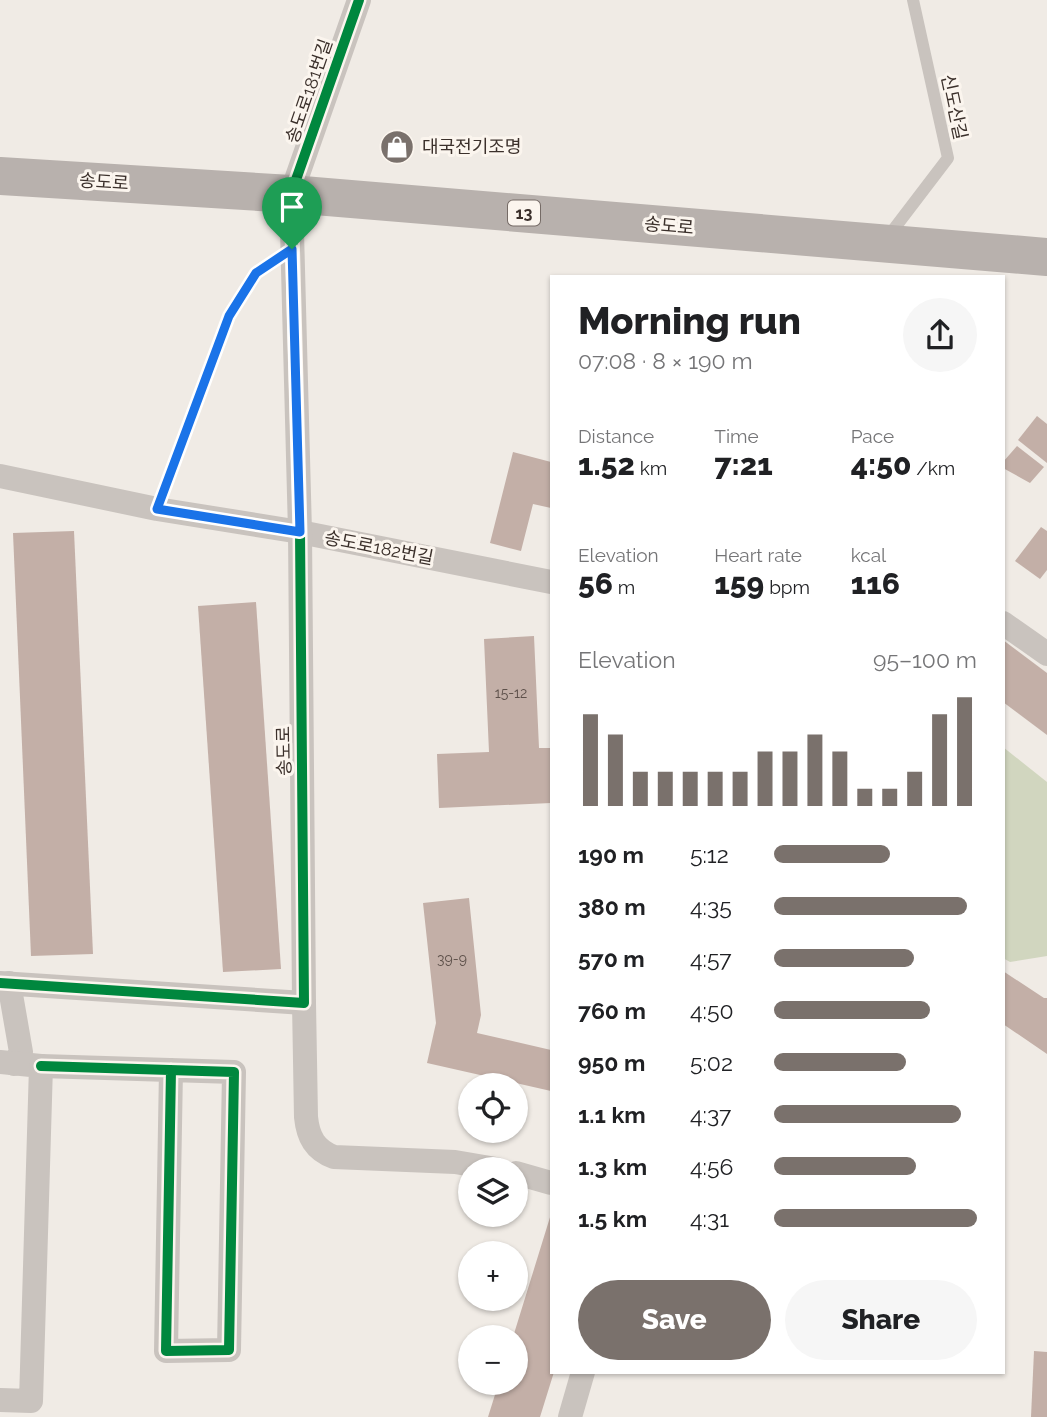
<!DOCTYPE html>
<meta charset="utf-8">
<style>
body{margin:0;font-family:Raleway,"Noto Sans KR",sans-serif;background:#f6f6f6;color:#202124;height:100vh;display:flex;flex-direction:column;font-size:26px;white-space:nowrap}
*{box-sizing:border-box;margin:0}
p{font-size:23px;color:#757577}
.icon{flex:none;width:38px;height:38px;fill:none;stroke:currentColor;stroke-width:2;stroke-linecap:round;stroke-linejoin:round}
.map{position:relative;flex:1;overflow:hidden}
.details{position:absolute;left:550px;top:275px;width:455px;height:1099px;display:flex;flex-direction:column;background:#fff;border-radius:0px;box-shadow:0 2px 5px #0004}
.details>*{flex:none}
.controls{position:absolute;left:458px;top:1073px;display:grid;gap:14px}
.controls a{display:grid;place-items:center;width:70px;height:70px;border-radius:50%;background:#fff;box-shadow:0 2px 5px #0004;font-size:35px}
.pin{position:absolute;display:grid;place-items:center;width:60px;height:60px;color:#fff;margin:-72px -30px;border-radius:50% 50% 50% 0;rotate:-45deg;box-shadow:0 0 7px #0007}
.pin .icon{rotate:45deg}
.round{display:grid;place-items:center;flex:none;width:74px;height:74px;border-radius:37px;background:#f6f6f6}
.overview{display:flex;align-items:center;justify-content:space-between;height:119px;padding:0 28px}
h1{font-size:38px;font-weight:800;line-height:52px}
.stats{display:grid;grid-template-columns:repeat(3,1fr);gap:10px;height:119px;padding:7px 28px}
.stats div{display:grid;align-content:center}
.stats b{font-size:30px;font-weight:800}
.stats small{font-size:19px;font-weight:400}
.stats p{font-size:19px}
.chart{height:196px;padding:14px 28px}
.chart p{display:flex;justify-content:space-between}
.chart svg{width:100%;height:126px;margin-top:7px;stroke:#7a716c;stroke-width:6}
.button{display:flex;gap:14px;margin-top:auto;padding:14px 28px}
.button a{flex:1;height:80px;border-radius:42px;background:#7a716c;color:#fff;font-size:28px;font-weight:800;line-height:80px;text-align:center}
.button a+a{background:#f6f6f6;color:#202124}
ul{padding:0 28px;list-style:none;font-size:23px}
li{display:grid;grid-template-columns:112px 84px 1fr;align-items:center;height:52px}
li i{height:18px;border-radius:9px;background:#7a716c}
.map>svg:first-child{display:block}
.green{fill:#d1d6bf}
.building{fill:#c3afa7}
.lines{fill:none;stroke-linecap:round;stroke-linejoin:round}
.service{stroke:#c9c3be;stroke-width:12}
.minor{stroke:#c9c3be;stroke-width:24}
.primary{stroke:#b8b1ad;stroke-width:38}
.cycleway-casing{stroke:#fbf5ee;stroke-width:15}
.cycleway{stroke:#00873e;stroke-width:10}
.route-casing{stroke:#fff;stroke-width:14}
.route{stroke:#1a73e8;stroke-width:9}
.labels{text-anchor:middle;stroke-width:6;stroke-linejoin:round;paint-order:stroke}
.number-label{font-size:14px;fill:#5d504a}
.shield{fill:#fbf5ee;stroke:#756b66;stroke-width:2}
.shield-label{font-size:16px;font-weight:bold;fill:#3b302b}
.street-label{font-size:18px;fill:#3b302b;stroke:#fbf5ee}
.poi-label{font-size:18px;fill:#3b302b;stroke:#fbf5ee;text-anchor:start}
</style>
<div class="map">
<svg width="1047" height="1417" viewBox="0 0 1047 1417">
<rect width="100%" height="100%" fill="#f0ebe5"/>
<!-- green -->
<polygon class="green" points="1003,747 1047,782 1047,956 1010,962 1003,958"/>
<!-- building -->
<g class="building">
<polygon points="1037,416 1047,424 1047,463 1018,440"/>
<polygon points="1017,446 1044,467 1030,483 1003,468 1003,462"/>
<polygon points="513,452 551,462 551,508 533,504 521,551 490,543"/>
<polygon points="1041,527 1047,531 1047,570 1040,579 1015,561"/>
<polygon points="74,531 93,954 31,956 13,533"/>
<polygon points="256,602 281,969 223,972 198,606"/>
<polygon points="534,636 539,748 551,748 551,803 439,808 437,754 489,752 484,639"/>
<polygon points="1003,640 1047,673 1047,735 1003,702"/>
<polygon points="469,898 481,1015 477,1033 551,1050 551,1091 427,1063 436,1023 423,903"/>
<polygon points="1003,971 1044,998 1047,998 1047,1054 1003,1024"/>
<polygon points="551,1214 551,1372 554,1372 540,1417 488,1417 499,1382 516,1382 516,1337 513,1337"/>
<polygon points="1034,1351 1047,1352 1047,1417 1031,1417"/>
</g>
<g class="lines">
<!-- service -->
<g class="service">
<polyline points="887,238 948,158 913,0"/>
<polyline points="157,509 229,316 256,273 292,249"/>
</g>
<!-- minor -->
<g class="minor">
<polyline points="0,476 157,509 300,532 551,582"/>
<polyline points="1003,623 1047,654"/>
<polyline points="0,983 304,1003 300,532 291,194 359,0"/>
<polyline points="9,983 21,1052 14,1064"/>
<path d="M304,1003L306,1117C308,1137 315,1150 334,1157L455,1162L496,1169"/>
<polyline points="0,1062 41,1066 31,1401 0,1400"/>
<polyline points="41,1066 234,1072 229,1350 166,1351 171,1070"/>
<polyline points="516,1173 551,1183"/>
<polyline points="570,1417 583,1372"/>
</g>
<!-- primary -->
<polyline class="primary" points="0,176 291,194 1047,257"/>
<!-- cycleway casing -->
<g class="cycleway-casing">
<g id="cycleway">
<polyline points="0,983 304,1003 300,532 291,194 359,0"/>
<polyline points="41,1066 234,1072 229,1350 166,1351 171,1070"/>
</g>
</g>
<!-- cycleway -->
<use href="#cycleway" class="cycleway"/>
</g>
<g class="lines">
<!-- route casing -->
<g class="route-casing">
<polygon id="route" points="292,249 300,532 157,509 229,316 256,273"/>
</g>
<!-- route -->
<use href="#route" class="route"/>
</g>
<!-- icons -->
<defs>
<g id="shop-disc" transform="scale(1.75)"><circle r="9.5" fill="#7a716c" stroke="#fbf5ee"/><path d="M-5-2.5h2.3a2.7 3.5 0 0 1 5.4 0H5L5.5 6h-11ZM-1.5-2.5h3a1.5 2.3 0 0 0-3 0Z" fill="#fff"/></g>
</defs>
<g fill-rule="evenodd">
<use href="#shop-disc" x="397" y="147"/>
</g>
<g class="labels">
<!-- number labels -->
<g class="number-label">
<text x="511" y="698">15-12</text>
<text x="452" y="964">39-9</text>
</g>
<!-- shield labels -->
<rect class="shield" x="508" y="200.5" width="32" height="25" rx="5"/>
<g class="shield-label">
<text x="524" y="219">13</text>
</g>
<!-- street labels -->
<g class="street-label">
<text transform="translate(309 91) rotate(-71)" y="6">송도로181번길</text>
<text transform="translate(954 107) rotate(78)" y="6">신도산길</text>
<text transform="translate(104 182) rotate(4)" y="6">송도로</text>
<text transform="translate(669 226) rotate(5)" y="6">송도로</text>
<text transform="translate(379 548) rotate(11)" y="6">송도로182번길</text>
<text transform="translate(284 751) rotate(-91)" y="6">송도로</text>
</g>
<!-- poi labels -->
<g class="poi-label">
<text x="422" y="153">대국전기조명</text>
</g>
</g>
</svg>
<div class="controls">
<a><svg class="icon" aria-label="locate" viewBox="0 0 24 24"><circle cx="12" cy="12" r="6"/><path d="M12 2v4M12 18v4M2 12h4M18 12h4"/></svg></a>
<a><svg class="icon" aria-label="layers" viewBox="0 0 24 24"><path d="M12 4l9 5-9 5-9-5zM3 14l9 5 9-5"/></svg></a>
<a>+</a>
<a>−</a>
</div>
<div class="pin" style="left:292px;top:249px;background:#1e9e55"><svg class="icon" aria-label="arrive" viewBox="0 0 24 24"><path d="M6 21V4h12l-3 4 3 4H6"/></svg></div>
<section class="details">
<div class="overview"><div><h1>Morning run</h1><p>07:08 · 8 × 190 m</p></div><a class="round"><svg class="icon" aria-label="share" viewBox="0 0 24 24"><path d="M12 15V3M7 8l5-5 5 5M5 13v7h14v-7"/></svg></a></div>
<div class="stats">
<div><p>Distance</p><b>1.52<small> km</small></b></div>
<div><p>Time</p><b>7:21</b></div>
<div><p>Pace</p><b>4:50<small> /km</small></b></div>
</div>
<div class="stats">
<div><p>Elevation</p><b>56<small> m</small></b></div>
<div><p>Heart rate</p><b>159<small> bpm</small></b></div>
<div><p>kcal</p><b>116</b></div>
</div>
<div class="chart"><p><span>Elevation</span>95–100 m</p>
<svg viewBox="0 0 160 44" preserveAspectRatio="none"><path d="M5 44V12M15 44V19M25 44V32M35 44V32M45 44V32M55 44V32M65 44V32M75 44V25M85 44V25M95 44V19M105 44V25M115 44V38M125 44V38M135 44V32M145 44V12M155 44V6"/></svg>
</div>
<ul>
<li><b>190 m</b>5:12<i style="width:57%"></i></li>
<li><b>380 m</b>4:35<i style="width:95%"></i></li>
<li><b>570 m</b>4:57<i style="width:69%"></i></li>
<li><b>760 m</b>4:50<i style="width:77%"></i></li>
<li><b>950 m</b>5:02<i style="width:65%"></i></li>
<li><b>1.1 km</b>4:37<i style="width:92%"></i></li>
<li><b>1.3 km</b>4:56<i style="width:70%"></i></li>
<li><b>1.5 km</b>4:31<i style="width:100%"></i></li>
</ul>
<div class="button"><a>Save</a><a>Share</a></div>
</section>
</div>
